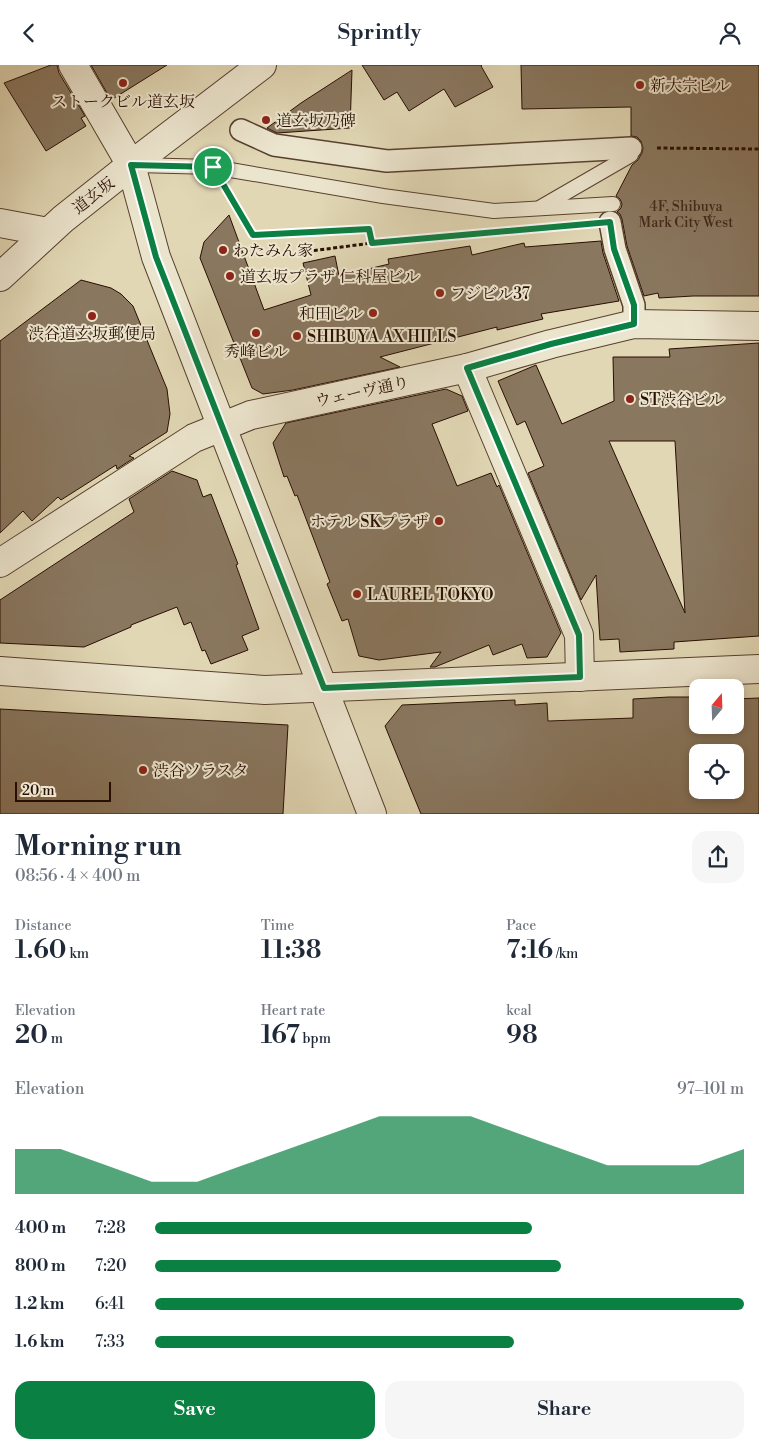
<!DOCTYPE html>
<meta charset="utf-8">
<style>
body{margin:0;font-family:"Libre Bodoni","Noto Serif JP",serif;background:#f6f6f7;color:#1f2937;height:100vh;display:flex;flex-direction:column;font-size:19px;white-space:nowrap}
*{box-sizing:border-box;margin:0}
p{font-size:16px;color:#747a83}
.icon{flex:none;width:28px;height:28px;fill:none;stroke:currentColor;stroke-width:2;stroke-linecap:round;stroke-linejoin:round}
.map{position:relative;height:749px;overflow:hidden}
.panel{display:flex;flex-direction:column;background:#fff;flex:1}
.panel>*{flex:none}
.needle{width:32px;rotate:19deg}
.buttons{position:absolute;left:689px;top:614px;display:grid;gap:10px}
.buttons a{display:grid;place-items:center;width:55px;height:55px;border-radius:10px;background:#fff;box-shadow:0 2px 8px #0003;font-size:25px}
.scale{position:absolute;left:15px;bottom:12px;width:96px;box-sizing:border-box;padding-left:5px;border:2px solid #290e03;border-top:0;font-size:14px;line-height:18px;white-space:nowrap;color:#290e03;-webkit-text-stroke:4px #ece5ce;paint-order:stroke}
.pin{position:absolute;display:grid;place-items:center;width:42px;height:42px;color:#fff;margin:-21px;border:2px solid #fff;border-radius:50%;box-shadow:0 1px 5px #0007}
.round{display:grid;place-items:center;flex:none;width:52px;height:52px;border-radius:15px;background:#f6f6f7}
.headline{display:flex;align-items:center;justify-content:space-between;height:85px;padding:0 15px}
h1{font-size:28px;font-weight:600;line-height:38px}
.metrics{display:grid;grid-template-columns:repeat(3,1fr);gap:8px;height:85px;padding:5px 15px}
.metrics div{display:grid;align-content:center}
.metrics b{font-size:25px;font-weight:600}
.metrics small{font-size:14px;font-weight:400}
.metrics p{font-size:14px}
.chart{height:140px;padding:10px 15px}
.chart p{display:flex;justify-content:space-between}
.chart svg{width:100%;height:90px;margin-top:5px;fill:#0b8043;opacity:.7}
.button{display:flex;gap:10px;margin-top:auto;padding:10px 15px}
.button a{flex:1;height:58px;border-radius:15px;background:#0b8043;color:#fff;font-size:20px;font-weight:600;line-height:58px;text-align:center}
.button a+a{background:#f6f6f7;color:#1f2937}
ul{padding:0 15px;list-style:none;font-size:16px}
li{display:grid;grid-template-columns:80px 60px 1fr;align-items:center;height:38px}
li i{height:12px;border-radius:6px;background:#0b8043}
header{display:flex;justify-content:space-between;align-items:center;height:65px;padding:0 15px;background:#fff;font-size:22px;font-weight:600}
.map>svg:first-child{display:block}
.building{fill:#89775f;stroke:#290e03;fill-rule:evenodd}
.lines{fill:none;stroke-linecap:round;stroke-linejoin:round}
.service-casing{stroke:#57402f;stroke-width:16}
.pedestrian-casing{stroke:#57402f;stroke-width:24}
.minor-casing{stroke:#57402f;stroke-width:30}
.tertiary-casing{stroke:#57402f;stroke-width:30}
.path{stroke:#290e03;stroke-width:3;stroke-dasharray:4 2.5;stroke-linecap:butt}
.service{stroke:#ece5ce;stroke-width:14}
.pedestrian{stroke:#ece5ce;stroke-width:21}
.minor{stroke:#ece5ce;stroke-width:28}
.tertiary{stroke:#ece5ce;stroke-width:28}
.route-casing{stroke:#fff;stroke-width:10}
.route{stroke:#0b8043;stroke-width:6}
.poi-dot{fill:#8f2418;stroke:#ece5ce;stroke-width:2}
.labels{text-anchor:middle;stroke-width:4;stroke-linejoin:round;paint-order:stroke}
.number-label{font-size:14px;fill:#41281a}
.poi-label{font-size:16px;fill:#290e03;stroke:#ece5ce;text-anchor:start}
.street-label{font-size:16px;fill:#290e03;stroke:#ece5ce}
</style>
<header><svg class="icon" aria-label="back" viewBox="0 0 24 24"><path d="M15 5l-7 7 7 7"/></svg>Sprintly<svg class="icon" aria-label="person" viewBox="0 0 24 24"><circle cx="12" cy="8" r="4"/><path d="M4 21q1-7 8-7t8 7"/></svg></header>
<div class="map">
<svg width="759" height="749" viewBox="0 0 759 749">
<rect width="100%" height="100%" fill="#e1d7b4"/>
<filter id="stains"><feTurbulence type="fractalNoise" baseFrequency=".004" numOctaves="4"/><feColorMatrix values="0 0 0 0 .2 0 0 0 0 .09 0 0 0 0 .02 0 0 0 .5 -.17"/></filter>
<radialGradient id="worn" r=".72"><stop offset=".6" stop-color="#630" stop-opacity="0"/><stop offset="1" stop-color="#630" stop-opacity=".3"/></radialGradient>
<!-- building -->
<g class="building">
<polygon points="51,0 57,0 59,8 85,51 81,53 86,61 46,86 4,18"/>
<polygon points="91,0 167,0 111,35"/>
<polygon points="362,0 482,0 481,1 493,22 455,42 444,24 409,46 397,27 384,35"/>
<polygon points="521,0 759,0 759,231 693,231 659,233 658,228 644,231 627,181 622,154 620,149 617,147 621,143 622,139 620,134 616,131 632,100 638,95 642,88 643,83 641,76 637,72 631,71 631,42 522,44"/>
<polygon points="352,5 350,63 277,68 267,63 301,38"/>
<polygon points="229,150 264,245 311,230 303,198 335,191 339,211 389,199 388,194 470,181 472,190 524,178 525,182 601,176 603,188 619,236 541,249 543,254 497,265 497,262 380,292 400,302 293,325 263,329 252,323 200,193 204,177"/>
<polygon points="81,215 111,223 121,229 133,241 167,324 170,349 167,367 129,391 134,393 117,404 116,400 61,435 58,432 32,456 23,446 0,468 0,276"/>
<path d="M759,278V571L674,577V584L620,587L619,574L600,575L596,510L581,535L528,408L544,401L525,356L517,360L498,316L536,300L562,359L614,336L613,292H670L669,284ZM609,376H675L685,548Z"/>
<polygon points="446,324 462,331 468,346 432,359 457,421 491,408 497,422 499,420 561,568 547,592 527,593 522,579 493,590 489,580 435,602 430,602 441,587 379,595 359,591 348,554 342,556 327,519 330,517 297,430 295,431 287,411 284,412 273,378 286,358"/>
<polygon points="172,406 197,415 203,432 211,429 238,499 236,500 259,564 242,571 248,585 211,599 205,585 202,586 191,557 184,560 177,542 131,560 131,562 84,582 0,578 0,535 134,447 129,434"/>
<path d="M669,632H698V660H735V634L759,633V749H421L385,661L402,640L515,635V640L547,638L548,656L633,653V634ZM698,688H735V725H698Z"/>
<polygon points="0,644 288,660 283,749 0,749"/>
</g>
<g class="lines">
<!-- service casing -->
<g class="service-casing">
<g id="service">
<polyline points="135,100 213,102 383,131 494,146 613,139"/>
<polyline points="541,142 631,90"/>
</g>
</g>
<!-- pedestrian casing -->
<g class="pedestrian-casing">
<g id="pedestrian">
<polyline points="241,65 274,80 387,96 631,83"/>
<polyline points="610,157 615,184 634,240 634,259"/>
</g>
</g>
<!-- minor casing -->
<g class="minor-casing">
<g id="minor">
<polyline points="0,158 48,167"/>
<polyline points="467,303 579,570 580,612"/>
<polyline points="0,498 194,373 251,350 467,303 551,279 634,259 759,261"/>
<polyline points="0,606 265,625 759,604"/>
</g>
</g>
<!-- tertiary casing -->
<g class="tertiary-casing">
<g id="tertiary">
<polyline points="73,0 131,100 156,192 372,749"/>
<polyline points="0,212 63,154 131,100 262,0"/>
</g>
</g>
<!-- path -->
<g class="path">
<polyline points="657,83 759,84"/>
<polyline points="229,129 253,170 369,164 372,178"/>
<polyline points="288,189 372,178 474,169"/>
</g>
<!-- service -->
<use href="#service" class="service"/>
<!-- pedestrian -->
<use href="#pedestrian" class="pedestrian"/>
<!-- minor -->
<use href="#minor" class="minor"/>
<!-- tertiary -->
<use href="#tertiary" class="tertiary"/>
</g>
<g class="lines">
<!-- route casing -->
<g class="route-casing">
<polygon id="route" points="131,100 213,102 253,170 369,164 372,178 610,157 614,184 634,240 634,259 551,279 467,303 579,570 580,612 324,623 156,192"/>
</g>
<!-- route -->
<use href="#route" class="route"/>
</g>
<!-- markers -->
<g class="poi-dot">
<circle cx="123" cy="18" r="5"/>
<circle cx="640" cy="20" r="5"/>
<circle cx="266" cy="55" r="5"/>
<circle cx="223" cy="185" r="5"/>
<circle cx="230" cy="211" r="5"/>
<circle cx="440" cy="228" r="5"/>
<circle cx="373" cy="248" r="5"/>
<circle cx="92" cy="251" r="5"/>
<circle cx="256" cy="268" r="5"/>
<circle cx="297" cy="271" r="5"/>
<circle cx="630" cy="334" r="5"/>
<circle cx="439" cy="456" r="5"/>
<circle cx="357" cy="529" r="5"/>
<circle cx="143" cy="705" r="5"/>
</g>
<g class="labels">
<!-- number labels -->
<g class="number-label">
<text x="686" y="146">4F, Shibuya<tspan x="686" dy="16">Mark City West</tspan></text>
</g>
<!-- poi labels -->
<g class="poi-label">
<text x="650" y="26">新大宗ビル</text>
<text x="123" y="42" text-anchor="middle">ストークビル道玄坂</text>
<text x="276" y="61">道玄坂乃碑</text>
<text x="233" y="191">わたみん家</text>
<text x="240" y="217">道玄坂プラザ 仁科屋ビル</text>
<text x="450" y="234">フジビル37</text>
<text x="363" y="254" text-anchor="end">和田ビル</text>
<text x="92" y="274" text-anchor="middle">渋谷道玄坂郵便局</text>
<text x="307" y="277">SHIBUYA AX HILLS</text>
<text x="256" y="292" text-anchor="middle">秀峰ビル</text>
<text x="640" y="340">ST渋谷ビル</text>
<text x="429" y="462" text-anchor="end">ホテル SKプラザ</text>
<text x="367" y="535">LAUREL TOKYO</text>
<text x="153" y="711">渋谷ソラスタ</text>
</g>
<!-- street labels -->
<g class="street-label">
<text transform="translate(93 130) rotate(-38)" y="6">道玄坂</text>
<text transform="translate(362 326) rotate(-12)" y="6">ウェーヴ通り</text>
</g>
</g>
<rect width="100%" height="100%" filter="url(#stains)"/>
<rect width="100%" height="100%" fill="url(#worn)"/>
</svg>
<div class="buttons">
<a><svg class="needle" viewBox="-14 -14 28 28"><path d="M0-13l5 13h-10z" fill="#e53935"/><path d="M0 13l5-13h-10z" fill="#747a83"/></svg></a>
<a><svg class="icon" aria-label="locate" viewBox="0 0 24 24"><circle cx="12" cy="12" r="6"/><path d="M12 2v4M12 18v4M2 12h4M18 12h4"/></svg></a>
</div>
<div class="scale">20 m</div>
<div class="pin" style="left:213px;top:102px;background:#1e9e55"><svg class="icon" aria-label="arrive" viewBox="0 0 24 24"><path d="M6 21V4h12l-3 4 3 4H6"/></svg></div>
</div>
<section class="panel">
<div class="headline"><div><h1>Morning run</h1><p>08:56 · 4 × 400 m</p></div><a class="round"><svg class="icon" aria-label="share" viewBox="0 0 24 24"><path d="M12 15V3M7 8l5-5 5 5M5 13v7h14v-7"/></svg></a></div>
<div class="metrics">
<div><p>Distance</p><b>1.60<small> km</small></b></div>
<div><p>Time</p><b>11:38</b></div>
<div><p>Pace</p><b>7:16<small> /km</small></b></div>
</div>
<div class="metrics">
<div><p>Elevation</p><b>20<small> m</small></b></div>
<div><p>Heart rate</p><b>167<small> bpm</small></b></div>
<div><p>kcal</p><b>98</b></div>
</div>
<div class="chart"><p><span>Elevation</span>97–101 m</p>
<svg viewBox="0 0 160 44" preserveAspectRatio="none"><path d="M0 44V22L10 22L20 30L30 38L40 38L50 30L60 22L70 14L80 6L90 6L100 6L110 14L120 22L130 30L140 30L150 30L160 22V44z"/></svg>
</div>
<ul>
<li><b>400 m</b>7:28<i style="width:64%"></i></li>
<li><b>800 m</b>7:20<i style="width:69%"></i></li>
<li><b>1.2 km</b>6:41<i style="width:100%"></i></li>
<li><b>1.6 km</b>7:33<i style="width:61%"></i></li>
</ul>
<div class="button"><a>Save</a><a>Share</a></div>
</section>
